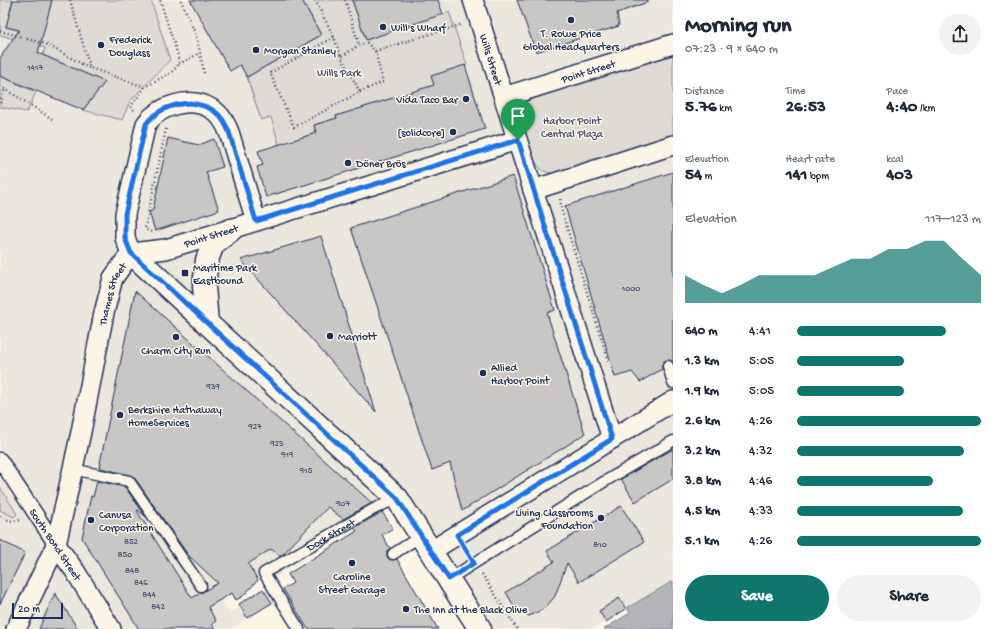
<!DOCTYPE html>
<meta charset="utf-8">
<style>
body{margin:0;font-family:"Gochi Hand",sans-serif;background:#f2f2f3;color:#1f2937;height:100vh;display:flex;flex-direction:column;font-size:15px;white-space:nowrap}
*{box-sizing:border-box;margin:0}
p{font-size:13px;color:#747a83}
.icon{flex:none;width:22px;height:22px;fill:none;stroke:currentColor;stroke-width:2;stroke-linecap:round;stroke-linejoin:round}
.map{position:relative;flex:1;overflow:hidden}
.sheet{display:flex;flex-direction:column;background:#fff;width:320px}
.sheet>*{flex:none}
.scale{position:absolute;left:12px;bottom:10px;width:51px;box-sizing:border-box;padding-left:4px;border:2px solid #1b2f5e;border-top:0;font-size:11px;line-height:14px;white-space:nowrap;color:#1b2f5e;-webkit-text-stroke:3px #fcf5e5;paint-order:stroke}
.pin{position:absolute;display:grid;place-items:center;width:34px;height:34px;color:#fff;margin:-41px -17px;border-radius:50% 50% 50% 0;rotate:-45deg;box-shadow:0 0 4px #0007}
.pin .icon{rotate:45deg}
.round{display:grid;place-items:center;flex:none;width:42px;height:42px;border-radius:21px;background:#f2f2f3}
.head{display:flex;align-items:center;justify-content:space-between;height:68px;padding:0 12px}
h1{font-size:22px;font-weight:800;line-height:30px}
.metrics{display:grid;grid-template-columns:repeat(3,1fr);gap:6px;height:68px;padding:4px 12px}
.metrics div{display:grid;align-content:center}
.metrics b{font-size:17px;font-weight:800}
.metrics small{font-size:11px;font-weight:400}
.metrics p{font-size:11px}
.chart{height:112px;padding:8px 12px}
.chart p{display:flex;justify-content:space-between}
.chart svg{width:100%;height:72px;margin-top:4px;fill:#0f766e;opacity:.7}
.cta{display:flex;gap:8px;margin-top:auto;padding:8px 12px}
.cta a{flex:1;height:46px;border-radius:24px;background:#0f766e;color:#fff;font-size:16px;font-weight:800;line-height:46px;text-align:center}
.cta a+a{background:#f2f2f3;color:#1f2937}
ul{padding:0 12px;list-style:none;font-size:13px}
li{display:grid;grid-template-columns:64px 48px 1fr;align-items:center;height:30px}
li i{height:10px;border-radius:5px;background:#0f766e}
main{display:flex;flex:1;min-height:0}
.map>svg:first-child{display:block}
.built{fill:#ece7dc}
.green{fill:#dfdbd4;stroke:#7d8599}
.water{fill:#b2b4b8;stroke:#767f94}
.building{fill:#c8c7c6;stroke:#1b2f5e}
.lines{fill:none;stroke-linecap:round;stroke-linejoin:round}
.service-casing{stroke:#1b2f5e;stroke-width:13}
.pedestrian-casing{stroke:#1b2f5e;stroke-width:17}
.minor-casing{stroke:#1b2f5e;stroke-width:22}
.tertiary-casing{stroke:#1b2f5e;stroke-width:25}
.path{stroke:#1b2f5e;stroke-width:2.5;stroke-dasharray:1 3;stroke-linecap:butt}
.service{stroke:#fcf5e5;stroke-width:10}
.pedestrian{stroke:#fcf5e5;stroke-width:14}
.minor{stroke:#fcf5e5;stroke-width:19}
.tertiary{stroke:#fcf5e5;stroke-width:22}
.route-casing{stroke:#fff;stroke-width:8}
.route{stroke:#1a73e8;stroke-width:5}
.poi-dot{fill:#1b2f5e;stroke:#fcf5e5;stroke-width:1.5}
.labels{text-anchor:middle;stroke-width:3;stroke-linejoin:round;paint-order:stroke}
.number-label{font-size:9px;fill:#465578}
.poi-label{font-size:11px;fill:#1b2f5e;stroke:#fcf5e5;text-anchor:start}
.street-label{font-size:11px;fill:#1b2f5e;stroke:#fcf5e5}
.park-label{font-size:11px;fill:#425176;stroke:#fcf5e5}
</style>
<main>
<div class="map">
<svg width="673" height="629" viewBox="0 0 673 629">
<rect width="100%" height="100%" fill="#fcf5e5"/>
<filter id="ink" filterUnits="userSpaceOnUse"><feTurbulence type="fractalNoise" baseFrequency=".025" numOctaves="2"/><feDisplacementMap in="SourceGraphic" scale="8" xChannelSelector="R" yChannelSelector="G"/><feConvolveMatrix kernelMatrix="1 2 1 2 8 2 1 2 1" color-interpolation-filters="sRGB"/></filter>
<g filter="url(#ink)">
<!-- built -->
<polygon class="built" points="151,0 673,0 673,580 593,629 481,629 397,496 270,581 264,573 221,599 230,613 273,586 280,598 230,629 0,629 0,107 27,112 36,92 0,76 0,35 45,48 43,55 105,82 92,98 121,120 130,101 170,60"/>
<!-- green -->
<g class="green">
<polygon points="0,0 13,0 6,27 42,36 52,0 151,0 170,60 130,101 122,120 83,110 105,82 43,55 45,48 0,35"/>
<polygon points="302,0 352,0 366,39 449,12 467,65 432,76 436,89 425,88 336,116 337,118 314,125 316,133 279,145 271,117 261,120 247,77 321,35"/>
<path d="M673,53V135L559,172C552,173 545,174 539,167C532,160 518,117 522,107C525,102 529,100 534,97Z"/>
<polygon points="0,76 36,92 27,112 0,107"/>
<polygon points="0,487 17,514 14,517 0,510"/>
</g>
<!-- water -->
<polygon class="water" points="673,581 673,629 604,629 630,613 627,608"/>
<!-- building -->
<g class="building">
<polygon points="13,0 52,0 38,53 105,82 83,110 0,76 0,58 19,30 6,27"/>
<polygon points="190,0 302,0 321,35 247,77 240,65 230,71"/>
<polygon points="352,0 438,0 443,14 366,40"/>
<polygon points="517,0 648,0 648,2 617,13 619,26 536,52"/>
<polygon points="465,65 485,129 266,197 257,167 263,165 258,151 316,133 314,125 337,118 336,116 434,85 431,76"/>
<polygon points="168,138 199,145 214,139 223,167 206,172 219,210 155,231 149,212 153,210"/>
<polygon points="673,172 673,362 669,360 664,361 662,365 662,369 640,382 632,372 615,377 565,206"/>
<polygon points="513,176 555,310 547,313 585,434 462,511 450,463 432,470 351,228"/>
<polygon points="321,236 376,412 241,260"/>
<polygon points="135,291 372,503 343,519 328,507 283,554 280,556 271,549 248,564 258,580 243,596 236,600 232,593 208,607 216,621 212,624 215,629 139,629 82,538 91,496 93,497 97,481 125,487 146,517 138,510 137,511 192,598 218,583 188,555 134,477 130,475 100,468 101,463 100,463"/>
<polygon points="673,449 673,479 635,502 621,479"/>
<polygon points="621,506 644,542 579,582 567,563 555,596 546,607 536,613 529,616 515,608 506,592 554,562 547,551"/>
<polygon points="382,512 393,528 382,535 390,548 387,551 387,557 390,560 397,559 438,629 308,629 283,589 293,583 288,574 357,531 354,528"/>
<polygon points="0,540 25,553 0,604"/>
<polygon points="263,589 272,603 247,618 239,604"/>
<polygon points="55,593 78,629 39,629"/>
<polygon points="619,598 626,609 606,622 599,611"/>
</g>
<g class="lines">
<!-- service casing -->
<g class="service-casing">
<g id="service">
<polyline points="668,366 673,383"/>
<polyline points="72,469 129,481 201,586"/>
<polyline points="393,554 421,536"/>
<polyline points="449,579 602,483 673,441"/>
<path id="s1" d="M299,629L264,573L372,510L397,498"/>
</g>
</g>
<!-- pedestrian casing -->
<g class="pedestrian-casing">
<polyline id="pedestrian" points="0,460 56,545"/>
</g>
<!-- minor casing -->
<g class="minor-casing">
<g id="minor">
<path id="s2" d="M473,0L612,439"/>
<path id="s3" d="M504,97L673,44"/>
<polyline points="533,190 673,145"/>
<path id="s4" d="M131,253L166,249L517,140"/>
<path d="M131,253L125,238V214L146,124C159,106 189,96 210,108C220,113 225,122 229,132L256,221"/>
<polyline points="56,545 75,571 111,629"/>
<polyline points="431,551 673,401"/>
<path id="s5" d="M16,629L56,545L81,432L104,313L113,278L131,253"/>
</g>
</g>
<!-- tertiary casing -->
<g class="tertiary-casing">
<g id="tertiary">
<polyline points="131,253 397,498 480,629"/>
<polyline points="207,323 204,286 207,260 213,244 231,230"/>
</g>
</g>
<!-- path -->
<g class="path">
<polyline points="70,0 90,68 145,87"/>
<polyline points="181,0 197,38 204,73"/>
<polyline points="315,0 334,37 341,57 359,45 367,43 375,51 463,24"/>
<polyline points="345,0 359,45"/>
<polyline points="0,31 22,37"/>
<polyline points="334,37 270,73 294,127 360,92 341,57"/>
<polyline points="27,39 46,44 89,68"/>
<polyline points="179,64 200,53"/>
<polyline points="0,88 5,89 54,120"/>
<polyline points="360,92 383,82 375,51"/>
<polyline points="0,103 5,89"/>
<polyline points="134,110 131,108 132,105 145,87 172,72 179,64 179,59 160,0"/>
<polyline points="560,199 562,212 609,363"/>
<polyline points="151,232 145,229 166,129"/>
<polyline points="0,516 10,521 21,520"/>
<polyline points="482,574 517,629"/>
</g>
<!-- service -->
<use href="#service" class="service"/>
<!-- pedestrian -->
<use href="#pedestrian" class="pedestrian"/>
<!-- minor -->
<use href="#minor" class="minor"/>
<!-- tertiary -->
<use href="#tertiary" class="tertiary"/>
</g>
</g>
<g class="lines" filter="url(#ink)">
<!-- route casing -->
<g class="route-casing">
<path id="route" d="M190,103C211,106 221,112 229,132L256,221L518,140L612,439L457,535L474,563L449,579L397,498L131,253L125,238V214L146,124C157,109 172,104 190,103Z"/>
</g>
<!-- route -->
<use href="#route" class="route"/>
</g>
<!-- markers -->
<g class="poi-dot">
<circle cx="571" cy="20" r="4"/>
<circle cx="383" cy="27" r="4"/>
<circle cx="101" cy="45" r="4"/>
<circle cx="256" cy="50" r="4"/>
<circle cx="466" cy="99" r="4"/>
<circle cx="453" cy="132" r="4"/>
<circle cx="348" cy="163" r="4"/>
<rect x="181" y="269" width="8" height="8" rx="2"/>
<circle cx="330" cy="336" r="4"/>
<circle cx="176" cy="337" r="4"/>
<circle cx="483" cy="373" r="4"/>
<circle cx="120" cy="415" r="4"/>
<circle cx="601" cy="518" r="4"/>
<circle cx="91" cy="520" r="4"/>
<circle cx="352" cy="563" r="4"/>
<circle cx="406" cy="609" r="4"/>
</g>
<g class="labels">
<!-- number labels -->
<g class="number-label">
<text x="35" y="70">1417</text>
<text x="631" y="291">1000</text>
<text x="213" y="389">939</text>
<text x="255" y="429">927</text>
<text x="277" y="446">923</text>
<text x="287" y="457">919</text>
<text x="306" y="473">915</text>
<text x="343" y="506">907</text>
<text x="131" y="544">852</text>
<text x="600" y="547">810</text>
<text x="125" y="557">850</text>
<text x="132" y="573">848</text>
<text x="141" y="585">846</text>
<text x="149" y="597">844</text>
<text x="158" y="609">842</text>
</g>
<!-- poi labels -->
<g class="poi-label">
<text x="391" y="31">Will's Wharf</text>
<text x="571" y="37" text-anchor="middle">T. Rowe Price<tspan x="571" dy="13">Global Headquarters</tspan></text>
<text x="109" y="43">Frederick<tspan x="109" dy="13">Douglass</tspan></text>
<text x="264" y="54">Morgan Stanley</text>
<text x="458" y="103" text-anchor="end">Vida Taco Bar</text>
<text x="445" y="136" text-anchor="end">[solidcore]</text>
<text x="356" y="167">Döner Brös</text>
<text x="193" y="271">Maritime Park<tspan x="193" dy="13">Eastbound</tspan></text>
<text x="338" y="340">Marriott</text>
<text x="176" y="354" text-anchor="middle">Charm City Run</text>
<text x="491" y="371">Allied<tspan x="491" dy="13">Harbor Point</tspan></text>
<text x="128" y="413">Berkshire Hathaway<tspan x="128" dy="13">HomeServices</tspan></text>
<text x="593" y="516" text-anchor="end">Living Classrooms<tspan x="593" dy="13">Foundation</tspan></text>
<text x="99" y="518">Canusa<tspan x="99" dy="13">Corporation</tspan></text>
<text x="352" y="580" text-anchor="middle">Caroline<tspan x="352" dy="13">Street Garage</tspan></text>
<text x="414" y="613">The Inn at the Black Olive</text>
</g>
<!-- street labels -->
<g class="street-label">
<text dy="4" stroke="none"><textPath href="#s2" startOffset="62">Wills Street</textPath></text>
<text dy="4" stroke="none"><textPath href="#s3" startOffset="88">Point Street</textPath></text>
<text dy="4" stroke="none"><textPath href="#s4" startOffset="82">Point Street</textPath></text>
<text dy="4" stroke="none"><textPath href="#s5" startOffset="351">Thames Street</textPath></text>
<text dy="4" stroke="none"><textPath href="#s1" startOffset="143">Dock Street</textPath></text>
<text transform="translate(56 544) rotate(56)" y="4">South Bond Street</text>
</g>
<!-- park labels -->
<g class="park-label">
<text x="339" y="76">Wills Park</text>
<text x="572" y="124">Harbor Point<tspan x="572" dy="13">Central Plaza</tspan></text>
</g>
</g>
</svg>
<div class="scale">20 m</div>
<div class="pin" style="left:518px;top:140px;background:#1e9e55"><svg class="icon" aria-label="arrive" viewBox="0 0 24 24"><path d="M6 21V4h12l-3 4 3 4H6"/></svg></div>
</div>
<section class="sheet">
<div class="head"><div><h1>Morning run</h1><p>07:23 · 9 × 640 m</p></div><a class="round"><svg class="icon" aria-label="share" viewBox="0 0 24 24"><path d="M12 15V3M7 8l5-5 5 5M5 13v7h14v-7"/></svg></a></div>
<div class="metrics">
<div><p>Distance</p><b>5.76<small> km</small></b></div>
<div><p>Time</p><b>26:53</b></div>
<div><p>Pace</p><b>4:40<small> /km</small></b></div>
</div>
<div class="metrics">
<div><p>Elevation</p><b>54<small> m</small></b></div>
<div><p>Heart rate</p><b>141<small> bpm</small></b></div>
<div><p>kcal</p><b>403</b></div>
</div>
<div class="chart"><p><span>Elevation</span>117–123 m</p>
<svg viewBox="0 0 160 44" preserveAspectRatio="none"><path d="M0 44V27L10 33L20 38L30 33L40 27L50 27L60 27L70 27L80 22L90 17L100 17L110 11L120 11L130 6L140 6L150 17L160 27V44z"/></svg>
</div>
<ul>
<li><b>640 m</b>4:41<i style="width:81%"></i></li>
<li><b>1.3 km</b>5:05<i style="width:58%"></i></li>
<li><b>1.9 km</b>5:05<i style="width:58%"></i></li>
<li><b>2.6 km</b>4:26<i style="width:100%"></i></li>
<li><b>3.2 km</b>4:32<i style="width:91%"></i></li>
<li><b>3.8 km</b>4:46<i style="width:74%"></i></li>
<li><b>4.5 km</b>4:33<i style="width:90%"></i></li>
<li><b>5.1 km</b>4:26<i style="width:100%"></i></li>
</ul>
<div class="cta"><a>Save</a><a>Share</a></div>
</section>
</main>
